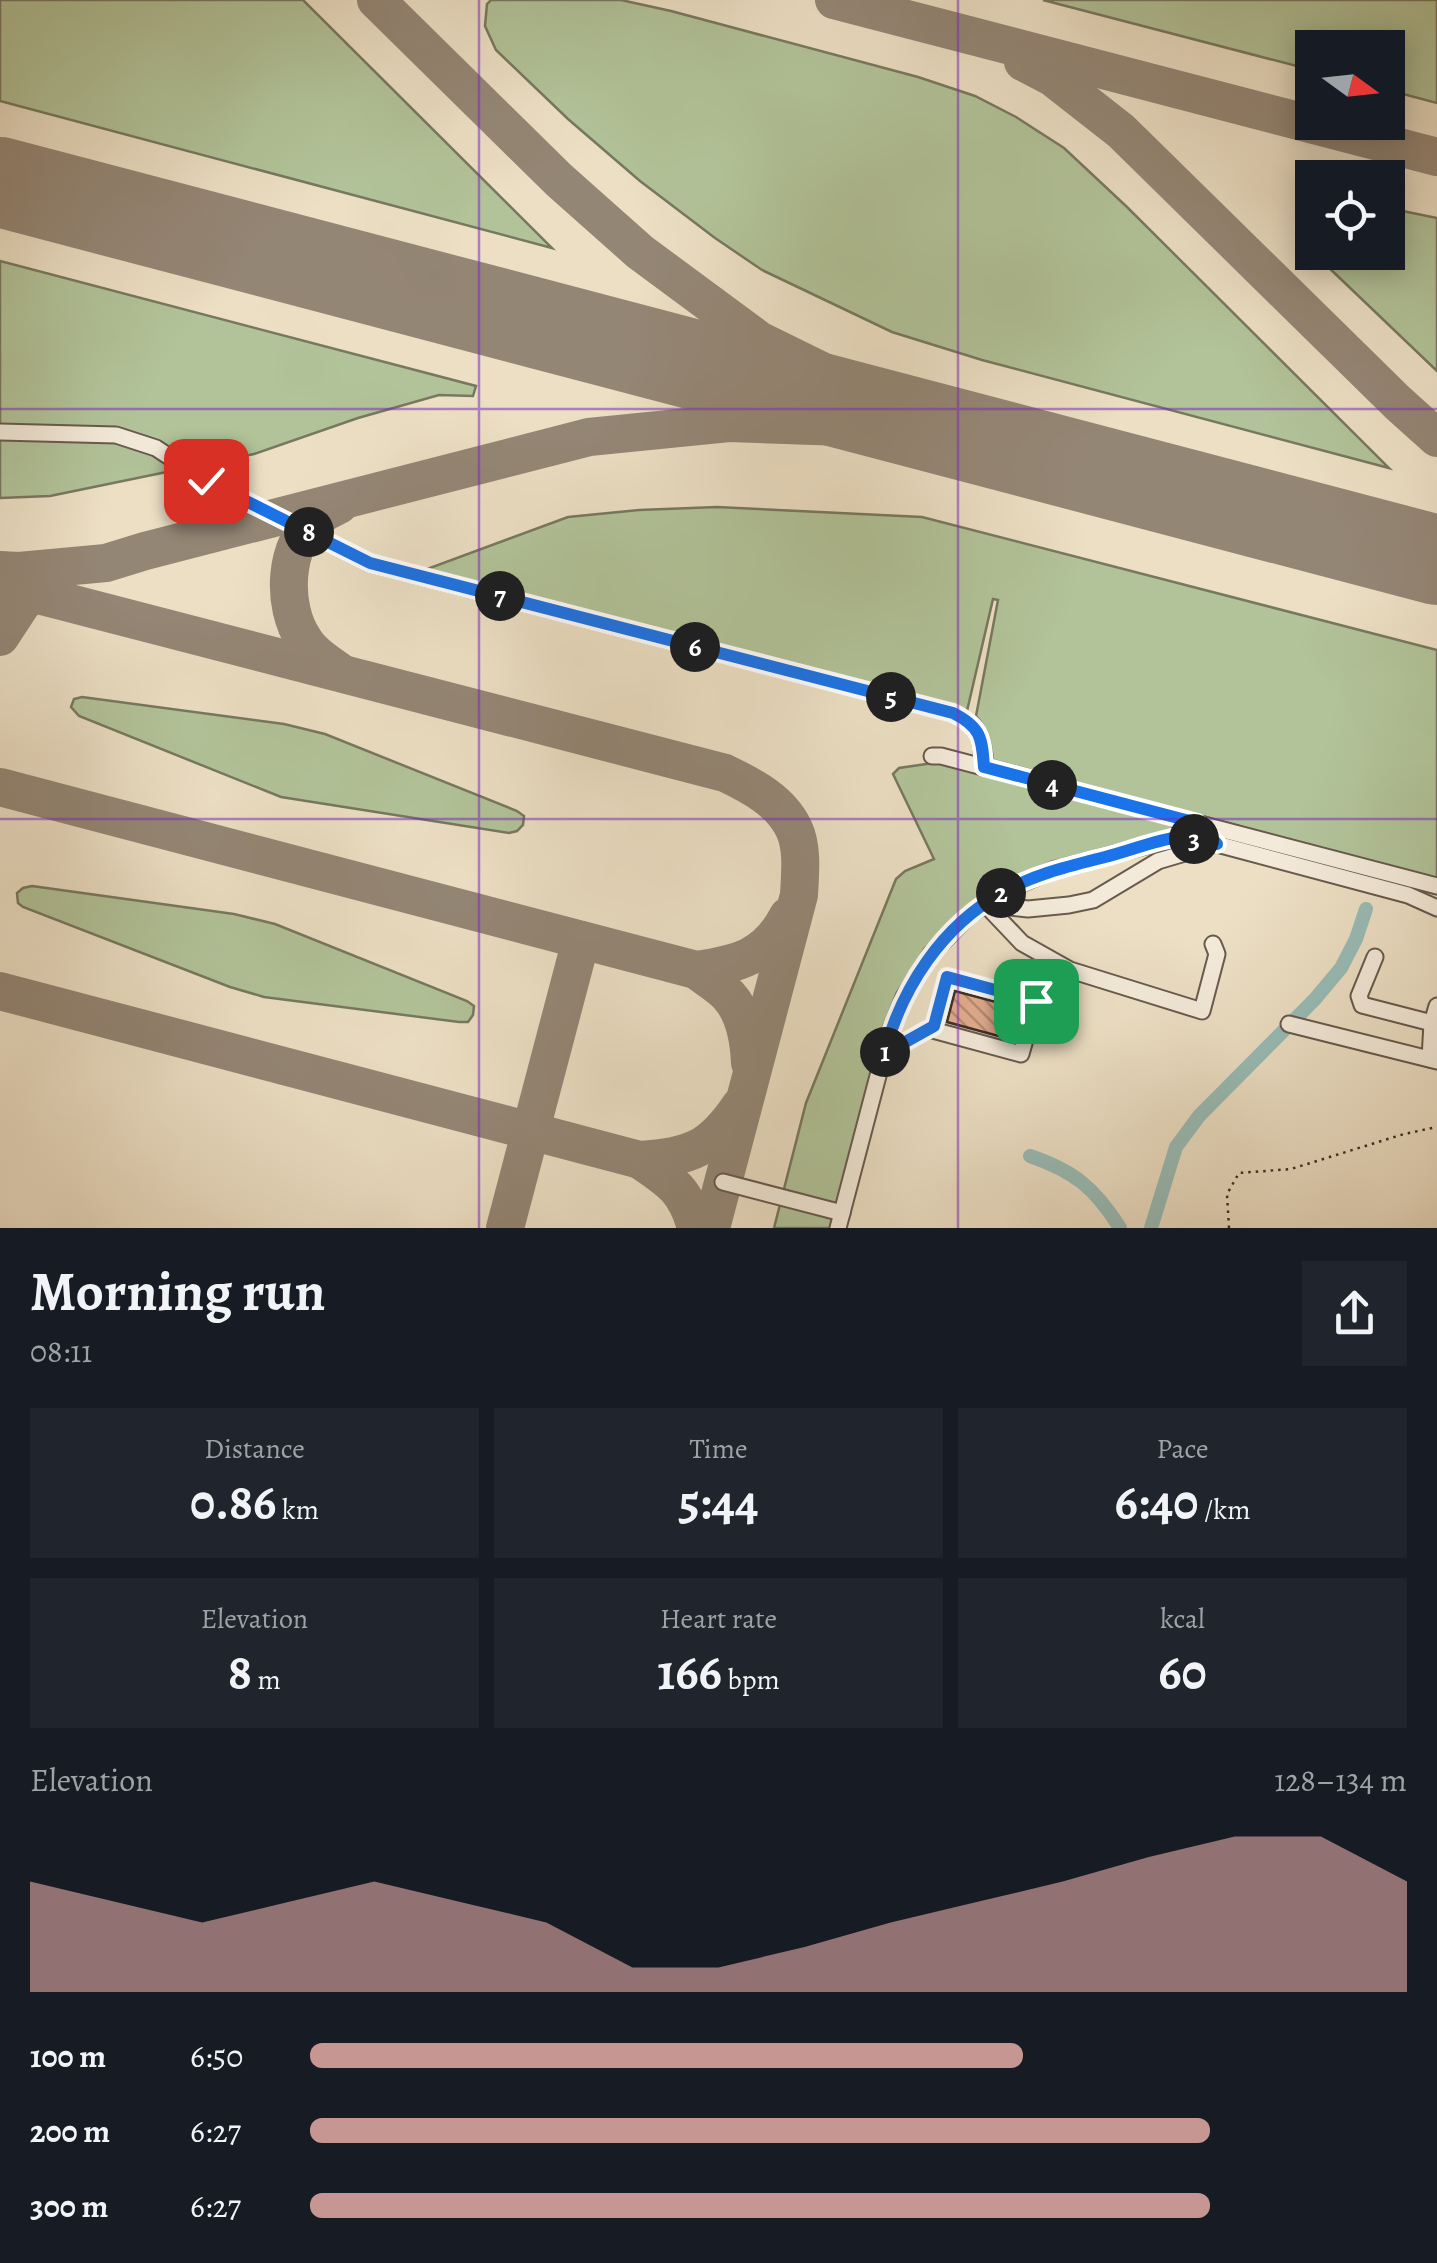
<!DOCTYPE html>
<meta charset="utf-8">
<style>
body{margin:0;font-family:Alegreya,serif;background:#20242c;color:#f1f3f6;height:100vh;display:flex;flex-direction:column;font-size:38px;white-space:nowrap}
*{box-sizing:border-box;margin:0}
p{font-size:32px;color:#9ea1a6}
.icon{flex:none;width:55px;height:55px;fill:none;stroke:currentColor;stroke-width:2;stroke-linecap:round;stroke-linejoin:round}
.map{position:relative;height:1228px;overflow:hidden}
.panel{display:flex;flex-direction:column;background:#171b24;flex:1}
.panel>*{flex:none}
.needle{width:65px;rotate:105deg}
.controls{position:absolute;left:1295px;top:30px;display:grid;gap:20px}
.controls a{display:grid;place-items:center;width:110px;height:110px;border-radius:0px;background:#171b24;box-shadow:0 5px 25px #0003;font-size:50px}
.pin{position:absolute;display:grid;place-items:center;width:85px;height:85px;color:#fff;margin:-42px;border-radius:20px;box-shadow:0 5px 15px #0006}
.km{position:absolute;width:50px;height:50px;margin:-25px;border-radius:50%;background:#222;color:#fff;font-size:28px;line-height:50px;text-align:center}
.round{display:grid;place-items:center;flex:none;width:105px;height:105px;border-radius:0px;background:#20242c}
.summary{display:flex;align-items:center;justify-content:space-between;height:170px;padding:0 30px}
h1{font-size:55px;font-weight:700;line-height:75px}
.stats{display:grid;grid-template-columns:repeat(3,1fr);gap:15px;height:170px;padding:10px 30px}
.stats div{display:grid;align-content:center;border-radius:0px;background:#20242c;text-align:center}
.stats b{font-size:50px;font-weight:700}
.stats small{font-size:28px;font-weight:400}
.stats p{font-size:28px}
.chart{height:280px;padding:20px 30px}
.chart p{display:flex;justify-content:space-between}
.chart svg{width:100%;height:180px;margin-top:10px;fill:#c59692;opacity:.7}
ul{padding:0 30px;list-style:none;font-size:32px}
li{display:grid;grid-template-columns:160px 120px 1fr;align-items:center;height:75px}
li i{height:25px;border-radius:12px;background:#c59692}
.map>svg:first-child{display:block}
.grass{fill:#b2c399;stroke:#777860;stroke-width:2.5}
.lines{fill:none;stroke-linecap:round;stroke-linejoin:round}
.canal{stroke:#99bcb6;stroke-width:14}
.taxiway{stroke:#948675;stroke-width:38}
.runway{stroke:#948675;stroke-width:90}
.building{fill:url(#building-back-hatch);stroke:#3c2d26;stroke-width:2.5}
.minor-casing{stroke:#685a4e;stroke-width:19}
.path{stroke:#3c2d26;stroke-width:2.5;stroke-dasharray:2.5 5;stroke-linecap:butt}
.minor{stroke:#f3ead9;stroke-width:15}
.route-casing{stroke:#fff;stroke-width:20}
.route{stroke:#1a73e8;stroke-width:12}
.grid{fill:none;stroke:#7b2cbf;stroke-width:2.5;stroke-opacity:0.55}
</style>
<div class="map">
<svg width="1437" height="1228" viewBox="0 0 1437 1228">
<defs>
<pattern id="building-back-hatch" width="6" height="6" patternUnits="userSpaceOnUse" patternTransform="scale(2.5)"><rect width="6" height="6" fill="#e2ad90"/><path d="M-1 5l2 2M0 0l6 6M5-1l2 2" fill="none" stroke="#b88d75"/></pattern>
</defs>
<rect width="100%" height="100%" fill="#ecdfc4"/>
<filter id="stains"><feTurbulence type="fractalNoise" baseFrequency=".002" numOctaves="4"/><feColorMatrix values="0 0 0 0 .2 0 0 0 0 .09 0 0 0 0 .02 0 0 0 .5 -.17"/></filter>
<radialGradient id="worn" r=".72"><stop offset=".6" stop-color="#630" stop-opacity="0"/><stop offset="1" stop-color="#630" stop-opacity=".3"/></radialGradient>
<!-- grass -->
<g class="grass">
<polygon points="0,0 303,0 552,248 0,101"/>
<polygon points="491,0 621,0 671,11 918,77 975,96 1016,117 1064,148 1127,207 1389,468 982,360 892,332 762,270 715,238 640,181 568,119 496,50 485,26 487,4"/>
<polygon points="1043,0 1437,0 1437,103 1388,90 1388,48 1312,48 1312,70"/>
<polygon points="1388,208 1437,218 1437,371 1324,263 1322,253 1388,252"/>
<polygon points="0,261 476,386 473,396 439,395 358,418 254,454 50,496 0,498"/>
<path d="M717,507L922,517L1437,650V879L993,760C991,742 989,730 976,716L998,600L993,599L967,711L427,569L568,517L639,510Z"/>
<polygon points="82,697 284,724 325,734 517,811 524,816 523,825 517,831 509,833 281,797 79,716 71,707 74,699"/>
<polygon points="940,762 1169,823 1180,837 1053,870 968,915 901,994 838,1228 774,1228 806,1103 896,879 905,871 934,859 893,774 899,768"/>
<polygon points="32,886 234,914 275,924 467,1001 474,1006 473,1015 468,1022 459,1022 264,997 230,987 23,907 18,903 17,893 23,888"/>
</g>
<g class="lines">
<!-- canal -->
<g class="canal">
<path d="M1030,1156C1074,1171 1095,1188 1120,1228"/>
<polyline points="1151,1228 1176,1147 1199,1116 1315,999 1341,968 1356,939 1366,909"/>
</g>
<!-- taxiway -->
<g class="taxiway">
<polyline points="376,0 559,180 640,252 759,340 881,400 951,423"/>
<polyline points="834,0 1437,157"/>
<polyline points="1023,62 1052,77 1121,131 1398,403 1437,438"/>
<path d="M339,505C332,509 324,512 318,517C283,543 281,606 304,640C312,653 326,662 339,671"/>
<polyline points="0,570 19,571 106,563 145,551 589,437 729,423 872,428 1072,463"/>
<path d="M0,585L725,773C752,786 781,801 794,829C803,848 800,874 799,895L711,1228"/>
<polyline points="0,637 23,602 52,581"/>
<path d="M0,787L696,970C706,978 720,986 728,995C744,1012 749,1040 750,1063"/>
<path d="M696,970C738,964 767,957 788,916"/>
<path d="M0,991L640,1160C690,1157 711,1149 740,1106"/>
<path d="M640,1160C671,1181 686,1190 696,1228"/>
<polyline points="505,1228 581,940"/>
</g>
<!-- runway -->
<polyline class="runway" points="0,182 1437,560"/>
</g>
<!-- building -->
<polygon class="building" points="955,991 1022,1009 1013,1040 947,1022"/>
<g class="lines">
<!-- minor casing -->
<g class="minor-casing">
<g id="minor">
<path d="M0,432L116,435L156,448L206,481L369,563L953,713C981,727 982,738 983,767"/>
<polyline points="932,756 941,756 1437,886"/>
<polyline points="985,904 1022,943 1070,970 1202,1011 1217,954 1213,944"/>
<polyline points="985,904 1028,909 1069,905 1093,900 1158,861 1212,845"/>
<polyline points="1375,957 1359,996 1362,1005 1432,1023"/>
<polyline points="1289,1024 1437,1061"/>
<polyline points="884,1054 929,1029 934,1026 947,977 1036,1001 1021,1054 929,1029"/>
<polyline points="1430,1059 1432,1023 1437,1006"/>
<polyline points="723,1182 842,1213"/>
<polyline points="838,1228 889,1034 904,997 931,954 969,915 1005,891 1053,870 1180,837 1217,844 1408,895 1437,908"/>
</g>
</g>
<!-- path -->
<polyline class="path" points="1229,1228 1227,1194 1239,1173 1291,1169 1404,1134 1437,1127"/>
<!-- minor -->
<use href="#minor" class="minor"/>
</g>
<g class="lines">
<!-- route casing -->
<g class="route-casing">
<path id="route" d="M206,481L370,563L953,713C981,727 982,738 984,767L1197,823L1217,844C1205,842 1191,836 1179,837C1160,839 1125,852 1105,857C1070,866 1035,874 1003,892C942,926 902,987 884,1054L934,1026L947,977L1036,1001"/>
</g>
<!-- route -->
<use href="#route" class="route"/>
</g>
<!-- grid -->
<path class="grid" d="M479,0V1228M958,0V1228M0,409H1437M0,819H1437"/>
<rect width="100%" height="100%" filter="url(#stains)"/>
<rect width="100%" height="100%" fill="url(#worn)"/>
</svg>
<div class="controls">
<a><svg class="needle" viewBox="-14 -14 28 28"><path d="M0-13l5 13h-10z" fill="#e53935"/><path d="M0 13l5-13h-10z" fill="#9ea1a6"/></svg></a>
<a><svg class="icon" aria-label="locate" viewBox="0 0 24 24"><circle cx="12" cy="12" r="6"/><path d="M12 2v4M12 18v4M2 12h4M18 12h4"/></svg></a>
</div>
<div class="pin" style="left:1036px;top:1001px;background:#1e9e55"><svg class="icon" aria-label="arrive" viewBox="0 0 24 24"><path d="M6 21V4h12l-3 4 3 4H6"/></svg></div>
<div class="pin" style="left:206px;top:481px;background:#d93025"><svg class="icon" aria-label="check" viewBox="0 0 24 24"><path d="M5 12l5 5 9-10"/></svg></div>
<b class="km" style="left:885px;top:1052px">1</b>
<b class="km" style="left:1001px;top:893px">2</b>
<b class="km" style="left:1194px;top:839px">3</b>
<b class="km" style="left:1052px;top:785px">4</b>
<b class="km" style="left:891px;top:697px">5</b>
<b class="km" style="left:695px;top:647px">6</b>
<b class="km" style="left:500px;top:596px">7</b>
<b class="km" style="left:309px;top:532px">8</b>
</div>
<section class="panel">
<div class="summary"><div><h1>Morning run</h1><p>08:11</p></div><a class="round"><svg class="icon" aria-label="share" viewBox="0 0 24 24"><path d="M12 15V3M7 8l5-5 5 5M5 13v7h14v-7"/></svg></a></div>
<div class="stats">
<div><p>Distance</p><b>0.86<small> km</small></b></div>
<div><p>Time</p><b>5:44</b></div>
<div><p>Pace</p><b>6:40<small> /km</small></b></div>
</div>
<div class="stats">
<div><p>Elevation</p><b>8<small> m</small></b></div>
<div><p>Heart rate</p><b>166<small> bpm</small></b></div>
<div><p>kcal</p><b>60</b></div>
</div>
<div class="chart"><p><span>Elevation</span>128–134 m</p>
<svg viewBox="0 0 160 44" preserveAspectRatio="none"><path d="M0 44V17L10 22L20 27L30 22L40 17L50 22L60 27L70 38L80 38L90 33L100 27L110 22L120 17L130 11L140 6L150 6L160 17V44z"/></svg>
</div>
<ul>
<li><b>100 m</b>6:50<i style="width:65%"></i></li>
<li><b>200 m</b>6:27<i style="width:82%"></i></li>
<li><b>300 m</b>6:27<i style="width:82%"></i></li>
</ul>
</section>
